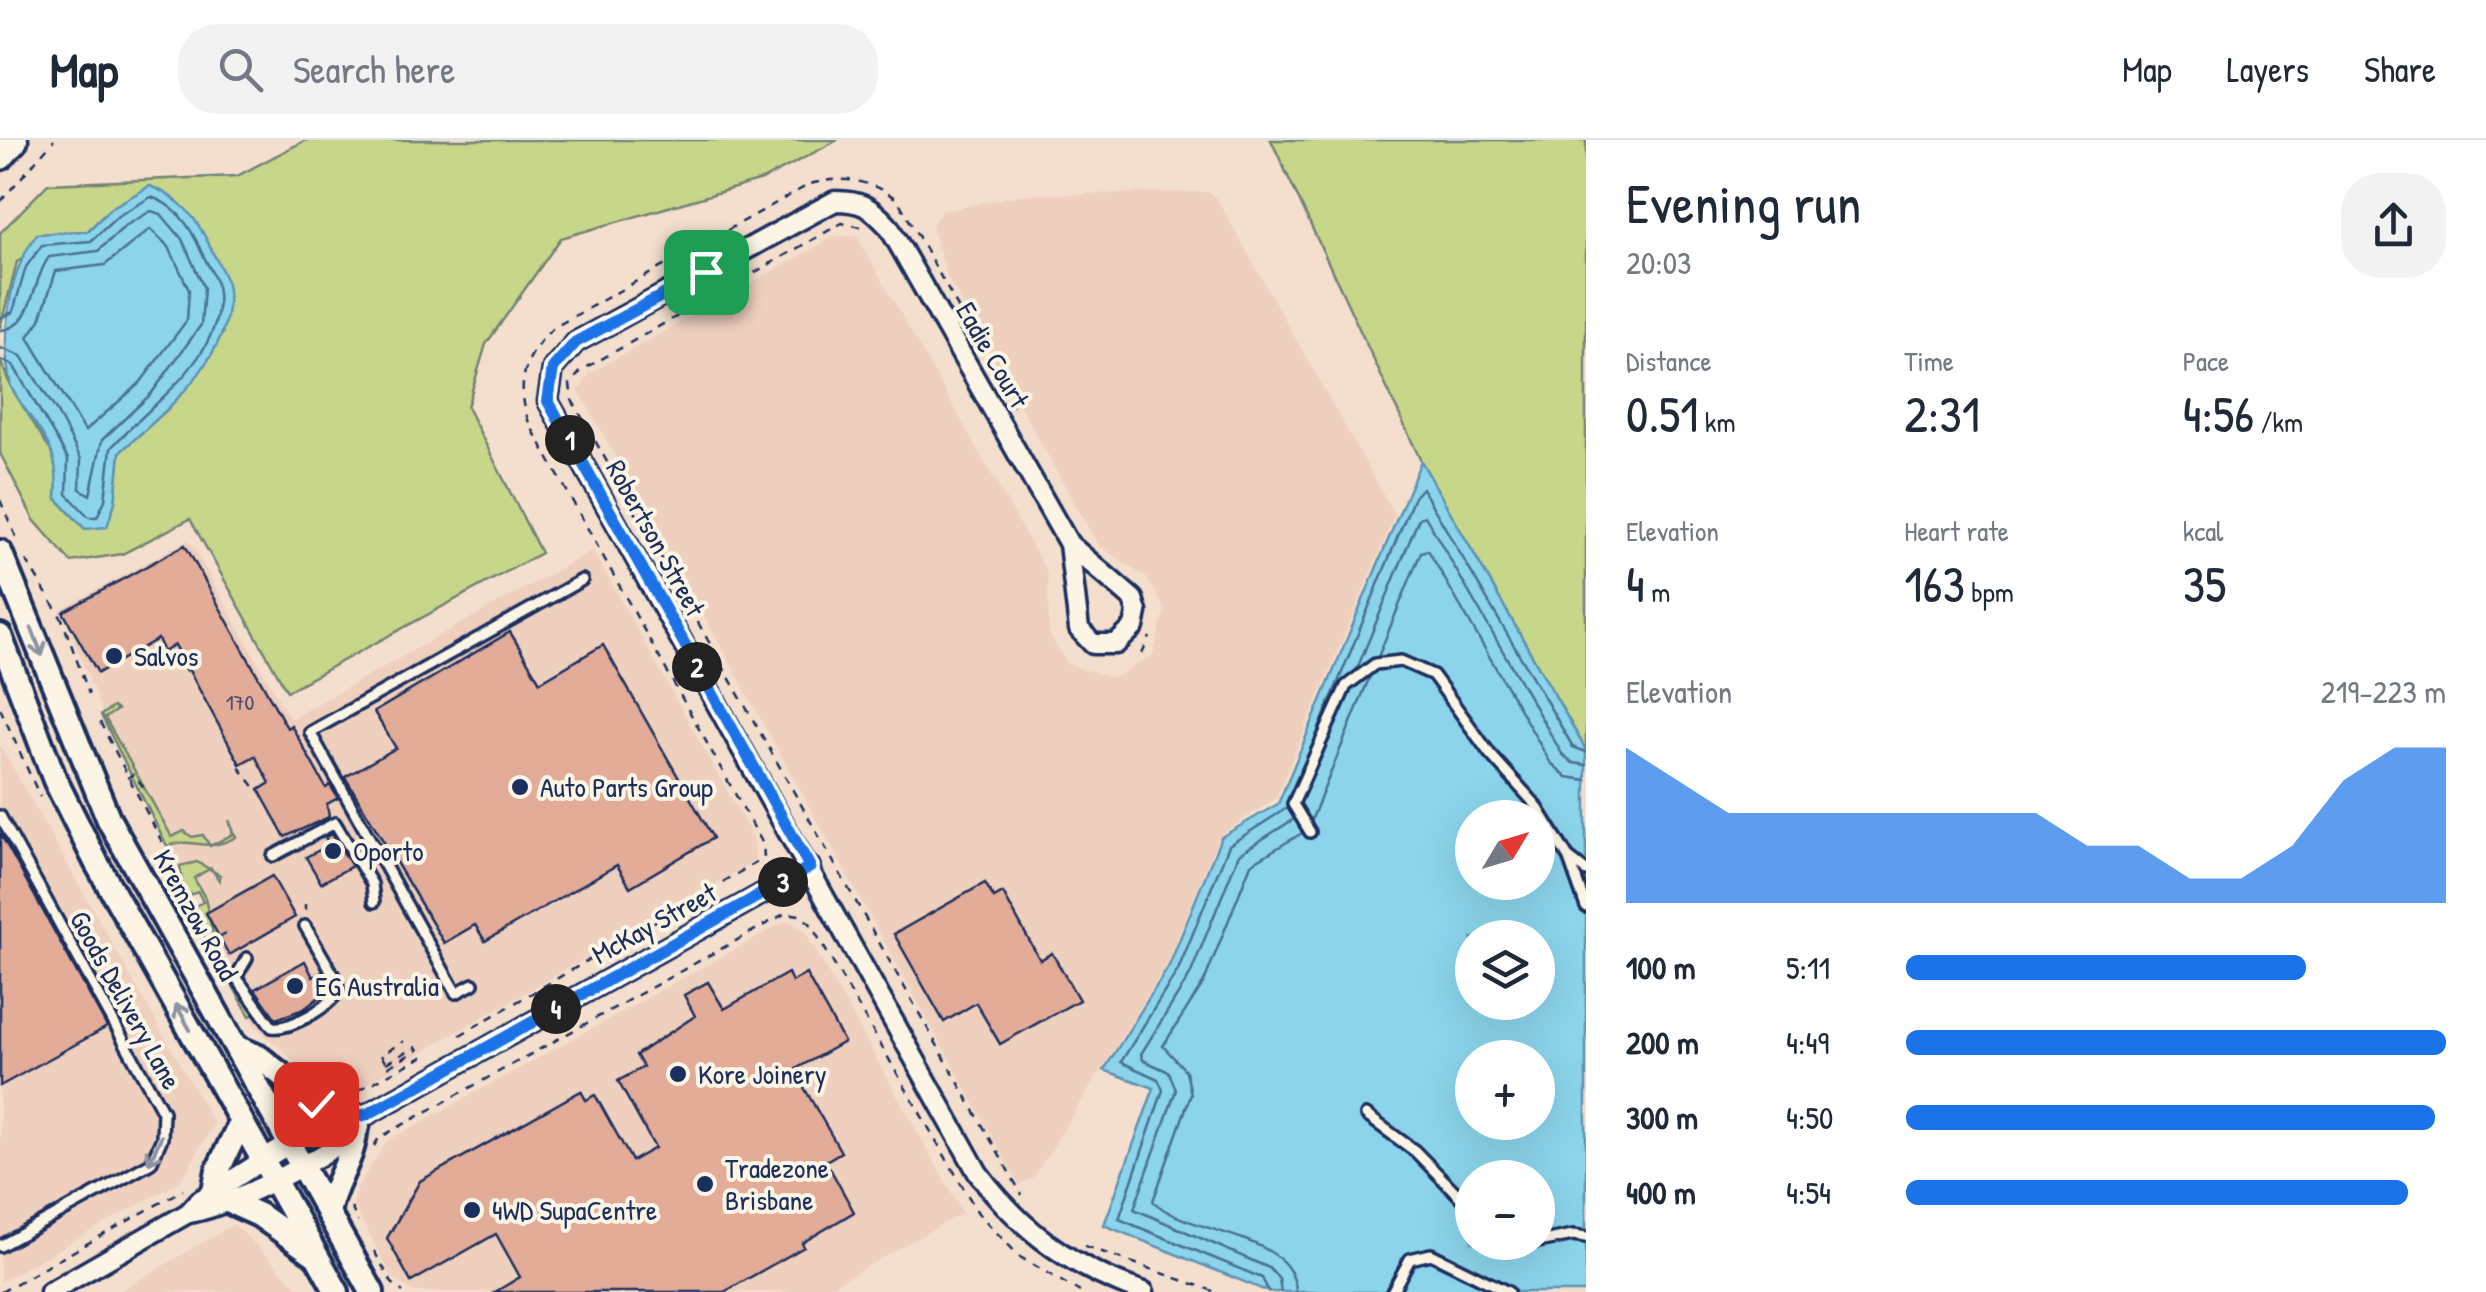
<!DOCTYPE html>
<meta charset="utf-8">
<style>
body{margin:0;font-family:"Patrick Hand",sans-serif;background:#f2f2f3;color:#1f2937;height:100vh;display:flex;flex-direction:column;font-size:38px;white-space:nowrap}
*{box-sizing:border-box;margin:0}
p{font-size:32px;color:#747a83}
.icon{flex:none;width:55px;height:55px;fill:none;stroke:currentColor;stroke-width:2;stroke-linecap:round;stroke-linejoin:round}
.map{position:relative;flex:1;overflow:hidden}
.side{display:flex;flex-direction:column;background:#fff;width:900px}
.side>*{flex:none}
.needle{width:65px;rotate:52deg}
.buttons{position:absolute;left:1455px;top:660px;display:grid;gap:20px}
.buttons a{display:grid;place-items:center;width:100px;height:100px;border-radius:50%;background:#fff;box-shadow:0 10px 40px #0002;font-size:50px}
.pin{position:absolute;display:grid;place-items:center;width:85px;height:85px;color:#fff;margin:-42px;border-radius:20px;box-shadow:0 5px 15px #0006}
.km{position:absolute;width:50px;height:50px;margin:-25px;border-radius:50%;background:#222;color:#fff;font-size:28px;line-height:50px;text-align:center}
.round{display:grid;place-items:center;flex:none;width:105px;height:105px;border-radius:40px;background:#f2f2f3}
.overview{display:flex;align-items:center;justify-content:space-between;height:170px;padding:0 40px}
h1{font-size:55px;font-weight:600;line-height:75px}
.figures{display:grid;grid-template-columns:repeat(3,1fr);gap:15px;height:170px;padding:10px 40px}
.figures div{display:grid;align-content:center}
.figures b{font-size:50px;font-weight:600}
.figures small{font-size:28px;font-weight:400}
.figures p{font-size:28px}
.chart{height:280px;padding:20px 40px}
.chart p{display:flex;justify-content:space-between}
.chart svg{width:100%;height:180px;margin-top:10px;fill:#1a73e8;opacity:.7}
ul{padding:0 40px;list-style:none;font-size:32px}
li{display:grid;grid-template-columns:160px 120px 1fr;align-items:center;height:75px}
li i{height:25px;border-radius:12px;background:#1a73e8}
header{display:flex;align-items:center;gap:60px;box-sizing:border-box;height:140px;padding:0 50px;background:#fff;border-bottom:2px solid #e0e1e3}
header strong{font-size:48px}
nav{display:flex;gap:55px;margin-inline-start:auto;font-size:35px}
.search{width:700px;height:90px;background:#f2f2f3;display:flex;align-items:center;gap:25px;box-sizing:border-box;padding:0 35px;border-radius:40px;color:#747a83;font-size:38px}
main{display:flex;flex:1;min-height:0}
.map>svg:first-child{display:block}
.built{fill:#efd0be}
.green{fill:#c8d68a;stroke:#728274;stroke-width:2.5}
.water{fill:#8bd4eb;stroke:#5e92b3;stroke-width:2.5;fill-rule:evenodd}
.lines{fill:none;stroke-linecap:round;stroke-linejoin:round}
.shore{stroke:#487196;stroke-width:2.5}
.building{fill:#e2ac98;stroke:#1b2f5e;stroke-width:2.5}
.service-casing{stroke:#1b2f5e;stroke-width:16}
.minor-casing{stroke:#1b2f5e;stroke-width:25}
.tertiary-casing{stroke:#1b2f5e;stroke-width:30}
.secondary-casing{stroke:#1b2f5e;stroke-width:35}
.path{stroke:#1b2f5e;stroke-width:2.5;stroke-dasharray:8 8;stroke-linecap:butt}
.service{stroke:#fcf5e5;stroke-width:9}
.minor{stroke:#fcf5e5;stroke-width:18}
.tertiary{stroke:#fcf5e5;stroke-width:22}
.secondary{stroke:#fcf5e5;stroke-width:28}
.oneway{stroke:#8c92a2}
.route-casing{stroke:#fff;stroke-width:20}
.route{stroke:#1a73e8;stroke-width:12}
.poi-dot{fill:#1b2f5e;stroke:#fcf5e5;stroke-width:4}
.labels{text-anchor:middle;stroke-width:8;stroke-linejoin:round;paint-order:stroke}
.number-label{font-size:22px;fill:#4d4e6c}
.street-label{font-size:28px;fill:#1b2f5e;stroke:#fcf5e5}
.poi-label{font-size:28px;fill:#1b2f5e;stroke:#fcf5e5;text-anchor:start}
</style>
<header>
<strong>Map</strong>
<div class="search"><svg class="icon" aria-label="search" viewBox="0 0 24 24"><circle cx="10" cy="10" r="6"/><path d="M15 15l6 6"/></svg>Search here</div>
<nav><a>Map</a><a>Layers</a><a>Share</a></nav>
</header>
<main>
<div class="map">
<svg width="1586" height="1152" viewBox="0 0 1586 1152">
<rect width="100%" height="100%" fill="#f4dfce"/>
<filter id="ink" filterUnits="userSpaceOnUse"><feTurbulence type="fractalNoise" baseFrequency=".01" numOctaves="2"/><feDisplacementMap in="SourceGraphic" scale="20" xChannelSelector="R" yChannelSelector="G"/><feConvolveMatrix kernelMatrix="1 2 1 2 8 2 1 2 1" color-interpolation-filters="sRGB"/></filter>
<g filter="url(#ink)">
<!-- built -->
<g class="built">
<polygon points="1207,52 1216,57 1395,375 1276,658 1219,696 1167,825 1034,1037 1019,1045 579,251 590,233 835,96 857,96 1048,434 1049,493 1067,524 1113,538 1153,515 1165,470 1147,438 1098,405 948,138 931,86 942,71 1021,55"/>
<polygon points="189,399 290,579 593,410 754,699 755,721 354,951 339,954 321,945 254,885 189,769 203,762 198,752 183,757 183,733 117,611 62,469"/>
<polygon points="0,605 214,984 181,1041 0,1142"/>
<polygon points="788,780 805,791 963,1073 821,1152 414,1152 393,1138 353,1065 357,1047 387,1001"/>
<polygon points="234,1084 303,1152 118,1152"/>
</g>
<!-- green -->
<g class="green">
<polygon points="306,0 838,0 762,40 561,98 486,204 467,267 541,413 287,551 190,379 122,414 71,422 34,380 0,313 0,220 11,247 59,324 56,358 85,389 115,362 120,312 168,269 223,193 111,68 88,91 64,92 17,122 0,188 0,93 48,44 237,36"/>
<polygon points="1271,0 1586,0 1586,610 1421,321"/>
<path d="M113,567L117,570L105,578L172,697L184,691L192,697L203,695L210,706L233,694L229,680L236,697C207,714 192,696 167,706L101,575Z"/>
<polygon points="197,722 220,735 219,740 211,728 194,738 205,758 217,812 255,873 250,876 189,769 203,762 198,752 183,757 180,726"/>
</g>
<!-- water -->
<g class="water">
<path d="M150,46C181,58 198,79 211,109C216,120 225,133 227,144C240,211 164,273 120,312L115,362L107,387L85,389L56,358C61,301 36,292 11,247C0,199 7,134 37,94L88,91L111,68Z"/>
<path d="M1421,321L1586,610V1152H1269L1104,1085L1154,948L1104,930L1169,826L1221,697L1278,664ZM1472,678H1538V742H1472ZM1472,798H1538V862H1472ZM1472,918H1538V982H1472ZM1472,1038H1538V1102H1472Z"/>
</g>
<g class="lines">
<!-- shore -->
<g class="shore">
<polygon points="150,89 169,107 189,150 187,180 140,243 85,291 28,197 40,180 56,131 105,125"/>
<path d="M0,178L13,172L26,127L42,105L91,101L118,76L151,57C176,65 191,87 201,111C206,122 215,135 217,146C230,214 149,265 111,308L105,360L97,377H89L67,354L68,319L13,225L0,220"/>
<path d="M0,190C35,188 31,140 49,117L98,111L125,86L151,71L161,74L182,99L204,148L201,185L151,254L102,300L90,355L80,349L81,319L57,272L21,216L0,208"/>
<polyline points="1378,517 1421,412 1428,410 1550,622 1567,637 1586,640"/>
<polyline points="1357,529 1419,378 1425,376 1562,614 1573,623 1586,625"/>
<polyline points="1318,591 1414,357 1422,348 1573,607 1586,612"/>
<polyline points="1311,681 1370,536"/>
<polyline points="1269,1152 1262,1138 1119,1079 1163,950 1158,939 1121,922 1178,830 1229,705 1287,668"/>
<polyline points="1281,1152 1279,1139 1269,1128 1134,1069 1176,950 1169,932 1143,920 1141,914 1190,835 1239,714 1294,679"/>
<path d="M1296,1152C1294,1091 1187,1096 1153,1061L1191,954L1186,931L1163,906L1204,842L1251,724L1302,693"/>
</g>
</g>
<!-- building -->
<g class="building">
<polygon points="185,405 287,588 291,585 326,648 330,645 338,658 327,664 329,677 285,697 259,650 270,643 255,616 240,624 175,505 164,512 158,499 98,533 63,472"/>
<polygon points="510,492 540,542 603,505 713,698 630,747 617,725 485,801 475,785 444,803 345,637 396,608 374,572"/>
<polygon points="0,693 107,887 0,946"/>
<polygon points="332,694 352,726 321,743 306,717 329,705 325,697"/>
<polygon points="272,736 295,777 229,815 206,773"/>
<polygon points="985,743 994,758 1003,753 1040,820 1052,813 1079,860 1000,904 976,863 944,882 894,794"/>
<polygon points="305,821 313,837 322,832 330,849 304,869 276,879 255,849"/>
<polygon points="788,833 792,842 806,834 844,902 794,930 841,1012 826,1021 854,1072 802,1103 804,1107 724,1152 495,1152 520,1137 496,1094 411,1142 387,1098 420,1041 581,951 586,960 595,955 632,1021 655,1008 618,941 643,927 636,915 695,876 684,855 708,842 724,869"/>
</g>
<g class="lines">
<!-- service casing -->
<g class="service-casing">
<g id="service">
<polyline points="0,676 163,972 162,998 151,1023 0,1106"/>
<polyline points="1310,692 1293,664 1346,546 1375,524 1401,521 1433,535 1490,614 1536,665 1568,717 1586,731"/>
<polyline points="273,716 335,683 372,744 374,762"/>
<polyline points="1569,719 1586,767"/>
<path d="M247,818L236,837L272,887C289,890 330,867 338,851L337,841L305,786"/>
<polyline points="473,844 456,853 310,592 582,440"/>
<polyline points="1366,975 1415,1011 1472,1069"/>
<polyline points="1524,1102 1535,1102"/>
<polyline points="1538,1102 1573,1095 1586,1097"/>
<polyline points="1392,1152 1410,1119 1431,1114 1508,1152"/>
</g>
</g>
<!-- minor casing -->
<g class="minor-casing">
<g id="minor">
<path d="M1069,404L1079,489L1093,504H1116L1134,487L1137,472L1133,459L1069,404L889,87C871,67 862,61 835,61L576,202L553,228L548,261L978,1033C1022,1092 1074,1129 1144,1152"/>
<path d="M188,1073C223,1070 337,1013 360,987"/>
<path d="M50,1152L188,1073L200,1060C245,1034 318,977 368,974L810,727"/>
</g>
</g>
<!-- tertiary casing -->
<g class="tertiary-casing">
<g id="tertiary">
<polyline points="0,412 109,680 372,1152"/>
<polyline points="0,496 55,640 96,722 337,1152"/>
<polyline points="236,907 259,917 338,980"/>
<polyline points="214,1052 218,1030 241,981"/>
<polyline points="230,1062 259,1075 314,1114"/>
<path d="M328,1073C333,1044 352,1022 355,993"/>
</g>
</g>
<!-- secondary casing -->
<g class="secondary-casing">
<polyline id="secondary" points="0,15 13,0"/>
</g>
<!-- path -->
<g class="path">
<polyline points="0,62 54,0"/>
<polyline points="861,87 842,83 582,230 570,244 572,260 1022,1055"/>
<polyline points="0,360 17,399"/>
<polyline points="26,420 62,479 89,554"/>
<polyline points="1142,514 1150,497"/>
<polyline points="183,525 189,537"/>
<polyline points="0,568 40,657"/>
<polyline points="100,582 162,702"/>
<polyline points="239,627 256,649"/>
<polyline points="127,638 134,634 144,648"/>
<polyline points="177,729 178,761"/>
<polyline points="305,770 305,764"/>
<polyline points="219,798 231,791"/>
<path d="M460,895L764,718L763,704L529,283C516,244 523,217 553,188L810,44C844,35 870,40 898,60L1017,273"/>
<polyline points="385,922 381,915 404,901"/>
<polyline points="386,923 416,907 418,910 388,927 391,933"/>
<polyline points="345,957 428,914"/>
<polyline points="374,1006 379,998 786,773 800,775 810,783 978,1073 1020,1117 1080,1152"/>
<polyline points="351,1067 358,1082"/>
<polyline points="1085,1106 1216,1152"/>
<polyline points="374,1111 392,1143 403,1152"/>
<polyline points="1,1152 183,1050"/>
</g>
<!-- service -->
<use href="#service" class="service"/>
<!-- minor -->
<use href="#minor" class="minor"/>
<!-- tertiary -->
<use href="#tertiary" class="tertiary"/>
<!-- secondary -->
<use href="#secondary" class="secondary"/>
</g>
<!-- one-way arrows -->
<defs><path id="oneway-shaft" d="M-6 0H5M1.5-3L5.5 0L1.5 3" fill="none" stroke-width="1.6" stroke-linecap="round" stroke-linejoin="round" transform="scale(2.5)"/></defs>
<g class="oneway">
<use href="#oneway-shaft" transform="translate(37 502) rotate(69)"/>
<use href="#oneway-shaft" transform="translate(183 877) rotate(-119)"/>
<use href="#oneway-shaft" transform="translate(155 1010) rotate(115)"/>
</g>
</g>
<g class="lines" filter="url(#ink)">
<!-- route casing -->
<g class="route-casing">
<polyline id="route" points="316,964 338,980 368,974 810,727 548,261 553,228 576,202 706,132"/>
</g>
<!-- route -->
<use href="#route" class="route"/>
</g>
<!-- markers -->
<g class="poi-dot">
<circle cx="114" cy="516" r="10"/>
<circle cx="520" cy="647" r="10"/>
<circle cx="333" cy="711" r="10"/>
<circle cx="295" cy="846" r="10"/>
<circle cx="678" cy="934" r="10"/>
<circle cx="705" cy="1044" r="10"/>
<circle cx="472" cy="1070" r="10"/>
</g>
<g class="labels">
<!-- number labels -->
<g class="number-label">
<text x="240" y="570">170</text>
</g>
<!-- street labels -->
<g class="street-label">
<text transform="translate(993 215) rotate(60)" y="10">Eadie Court</text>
<text transform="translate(656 398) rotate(61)" y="10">Robertson Street</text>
<text transform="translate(196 775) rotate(61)" y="10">Kremzow Road</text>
<text transform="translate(654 783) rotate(-29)" y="10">McKay Street</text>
<text transform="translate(126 860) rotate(61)" y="10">Goods Delivery Lane</text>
</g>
<!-- poi labels -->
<g class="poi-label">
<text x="134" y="526">Salvos</text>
<text x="540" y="657">Auto Parts Group</text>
<text x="353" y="721">Oporto</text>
<text x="315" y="856">EG Australia</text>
<text x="698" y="944">Kore Joinery</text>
<text x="725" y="1038">Tradezone<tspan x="725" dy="32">Brisbane</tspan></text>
<text x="492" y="1080">4WD SupaCentre</text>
</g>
</g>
</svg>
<div class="buttons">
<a><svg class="needle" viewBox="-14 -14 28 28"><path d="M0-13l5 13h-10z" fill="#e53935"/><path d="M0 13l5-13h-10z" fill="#747a83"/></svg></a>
<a><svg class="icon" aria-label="layers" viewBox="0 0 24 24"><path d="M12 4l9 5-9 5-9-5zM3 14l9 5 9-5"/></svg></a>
<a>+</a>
<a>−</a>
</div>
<div class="pin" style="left:706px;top:132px;background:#1e9e55"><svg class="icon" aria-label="arrive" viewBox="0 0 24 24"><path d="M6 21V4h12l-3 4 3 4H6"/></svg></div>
<div class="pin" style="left:316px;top:964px;background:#d93025"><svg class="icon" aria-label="check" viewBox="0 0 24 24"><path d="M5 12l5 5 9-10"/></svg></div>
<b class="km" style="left:570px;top:300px">1</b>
<b class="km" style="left:697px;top:527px">2</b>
<b class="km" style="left:783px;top:742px">3</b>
<b class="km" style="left:556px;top:869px">4</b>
</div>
<section class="side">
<div class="overview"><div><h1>Evening run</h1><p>20:03</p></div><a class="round"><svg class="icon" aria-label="share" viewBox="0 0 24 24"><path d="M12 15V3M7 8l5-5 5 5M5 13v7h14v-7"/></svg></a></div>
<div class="figures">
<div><p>Distance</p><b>0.51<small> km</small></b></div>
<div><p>Time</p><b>2:31</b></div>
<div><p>Pace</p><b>4:56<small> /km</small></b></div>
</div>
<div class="figures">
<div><p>Elevation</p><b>4<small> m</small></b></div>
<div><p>Heart rate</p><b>163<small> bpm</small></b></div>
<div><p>kcal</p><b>35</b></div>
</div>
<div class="chart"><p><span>Elevation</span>219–223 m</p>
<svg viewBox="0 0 160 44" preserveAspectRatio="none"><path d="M0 44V6L10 14L20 22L30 22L40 22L50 22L60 22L70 22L80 22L90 30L100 30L110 38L120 38L130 30L140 14L150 6L160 6V44z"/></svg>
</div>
<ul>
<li><b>100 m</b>5:11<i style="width:74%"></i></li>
<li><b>200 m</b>4:49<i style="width:100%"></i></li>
<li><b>300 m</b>4:50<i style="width:98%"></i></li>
<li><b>400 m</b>4:54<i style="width:93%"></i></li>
</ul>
</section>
</main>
